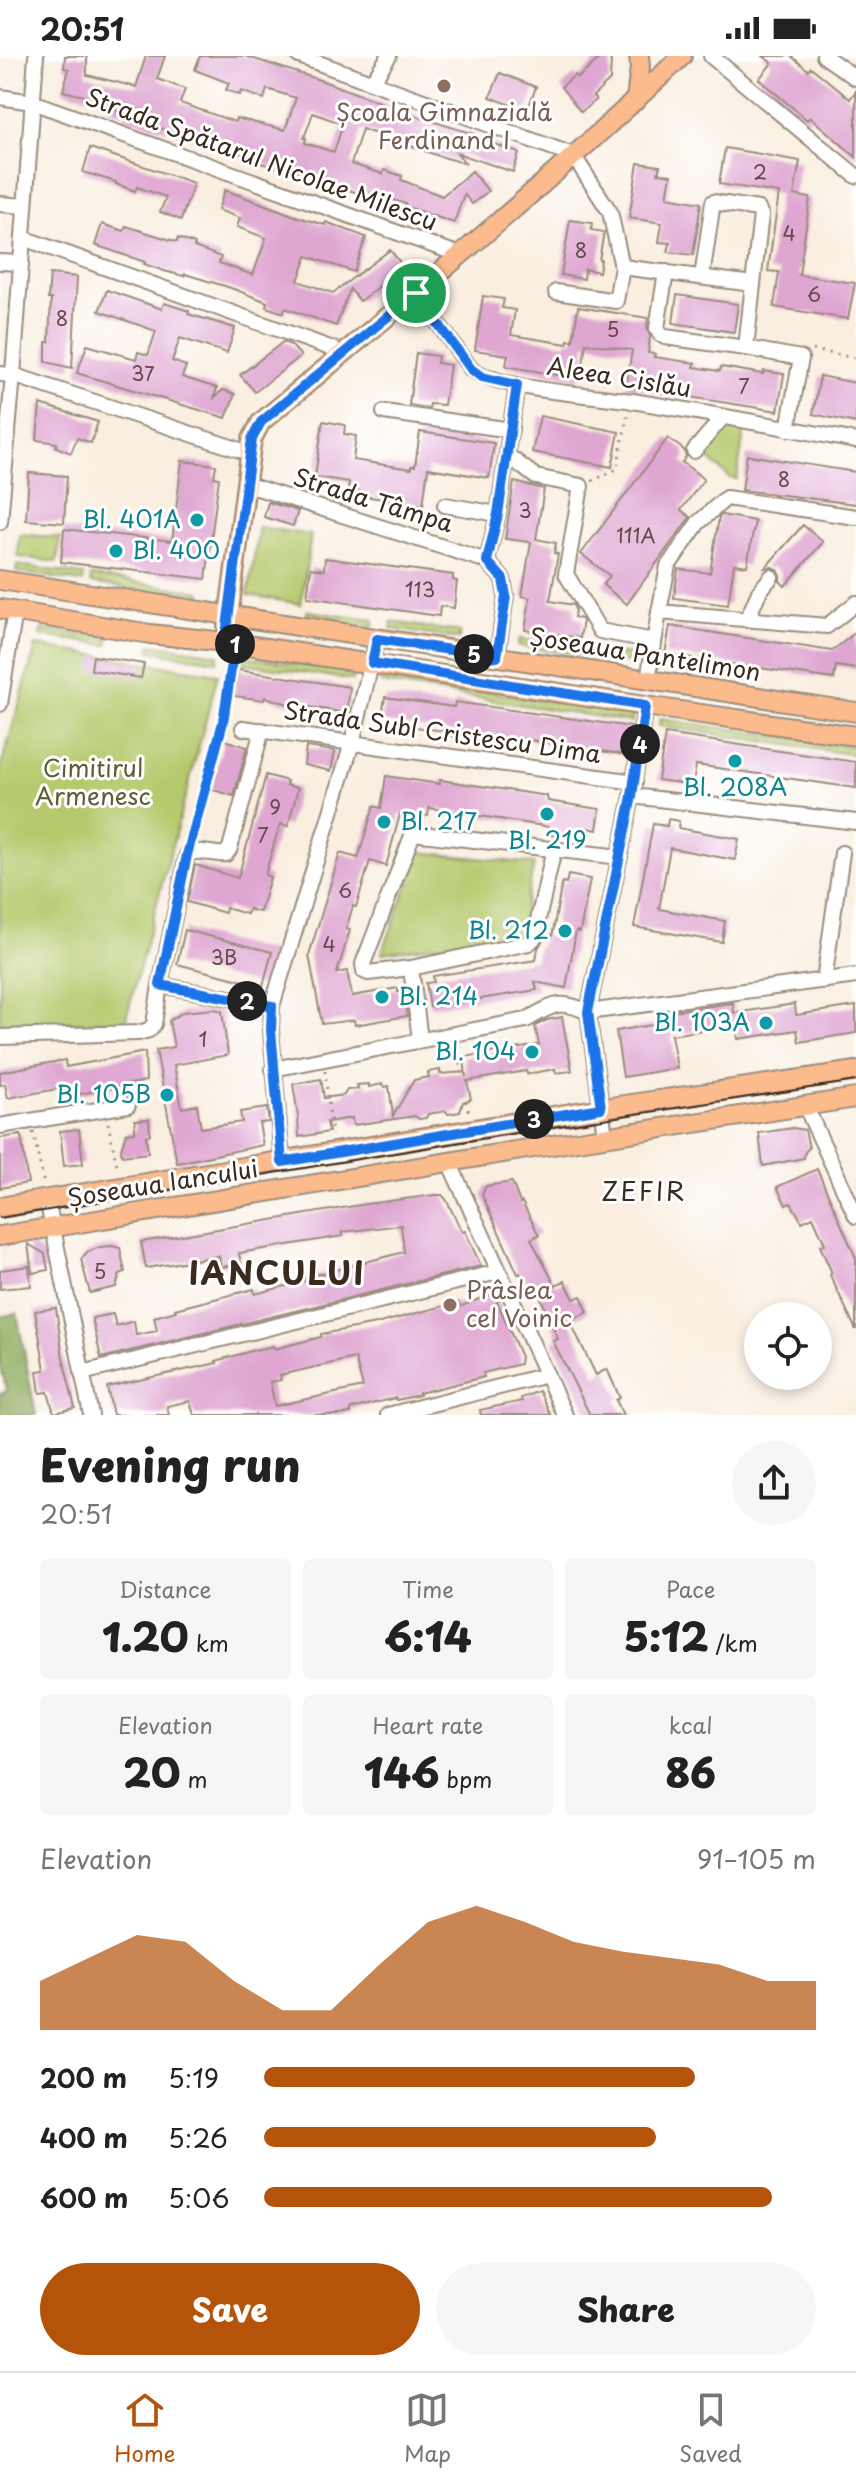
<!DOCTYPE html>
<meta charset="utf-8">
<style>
body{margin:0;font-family:"Playpen Sans",sans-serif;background:#f6f6f6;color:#222;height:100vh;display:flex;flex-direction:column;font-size:30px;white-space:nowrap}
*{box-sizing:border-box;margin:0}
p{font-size:26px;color:#767676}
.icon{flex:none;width:44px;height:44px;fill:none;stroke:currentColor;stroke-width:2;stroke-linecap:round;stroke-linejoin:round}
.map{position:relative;height:1359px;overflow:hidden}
.sheet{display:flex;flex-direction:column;background:#fff;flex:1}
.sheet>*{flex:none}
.buttons{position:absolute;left:744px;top:1246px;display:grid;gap:16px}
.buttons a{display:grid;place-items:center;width:88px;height:88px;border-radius:50%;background:#fff;box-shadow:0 4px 12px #0003;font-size:40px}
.pin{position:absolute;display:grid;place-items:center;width:68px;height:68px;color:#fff;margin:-34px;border:4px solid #fff;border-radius:50%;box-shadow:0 2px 8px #0007}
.km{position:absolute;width:40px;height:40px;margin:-20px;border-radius:50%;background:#222;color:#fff;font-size:22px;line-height:40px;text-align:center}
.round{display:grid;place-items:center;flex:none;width:84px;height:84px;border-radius:42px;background:#f6f6f6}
.summary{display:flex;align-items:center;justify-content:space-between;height:136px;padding:0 40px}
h1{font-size:44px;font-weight:800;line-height:60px}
.figures{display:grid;grid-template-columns:repeat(3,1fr);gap:12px;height:136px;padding:8px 40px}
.figures div{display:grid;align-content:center;border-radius:8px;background:#f6f6f6;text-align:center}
.figures b{font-size:40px;font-weight:800}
.figures small{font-size:22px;font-weight:400}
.figures p{font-size:22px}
.chart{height:224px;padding:16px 40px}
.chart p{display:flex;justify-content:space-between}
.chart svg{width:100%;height:144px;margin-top:8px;fill:#b45309;opacity:.7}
.primary-button{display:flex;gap:16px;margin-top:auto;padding:16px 40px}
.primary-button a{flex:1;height:92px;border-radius:48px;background:#b45309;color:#fff;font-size:32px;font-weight:800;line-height:92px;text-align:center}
.primary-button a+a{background:#f6f6f6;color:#222}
ul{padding:0 40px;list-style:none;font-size:26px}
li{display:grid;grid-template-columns:128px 96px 1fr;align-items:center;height:60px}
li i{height:20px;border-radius:10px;background:#b45309}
.status{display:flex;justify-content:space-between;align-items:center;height:56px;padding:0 40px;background:#fff;direction:ltr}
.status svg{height:22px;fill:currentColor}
.menu{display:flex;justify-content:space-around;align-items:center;height:112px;border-top:2px solid #e0e0e0;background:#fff;font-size:22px;color:#767676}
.menu a{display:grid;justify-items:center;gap:4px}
.menu .selected{color:#b45309}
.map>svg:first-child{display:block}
.green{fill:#b6c96d;stroke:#787a46;stroke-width:2}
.forest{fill:#90ad60;stroke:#666c3f;stroke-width:2}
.building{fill:#dfa6d1;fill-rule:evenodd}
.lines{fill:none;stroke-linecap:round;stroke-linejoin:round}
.minor-casing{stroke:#9a8c7e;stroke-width:18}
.major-casing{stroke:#9a8c7e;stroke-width:22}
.path{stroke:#9a8c7e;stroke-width:3;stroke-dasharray:2 6;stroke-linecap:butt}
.minor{stroke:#fff;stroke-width:14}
.major{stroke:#fbbb8d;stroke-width:18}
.tram{stroke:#3b2a1e;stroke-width:2}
.route-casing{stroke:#fff;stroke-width:16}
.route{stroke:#1a73e8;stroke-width:10}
.education-dot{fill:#8d6e63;stroke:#fff;stroke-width:3}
.culture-dot{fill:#0f9aa8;stroke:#fff;stroke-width:3}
.labels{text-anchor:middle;stroke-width:6;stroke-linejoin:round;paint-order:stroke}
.number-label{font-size:20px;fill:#64494b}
.education-label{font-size:24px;fill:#785e54;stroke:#fff}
.street-label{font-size:24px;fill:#3b2a1e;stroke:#fff}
.culture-label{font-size:24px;fill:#0d838f;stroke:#fff;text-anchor:end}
.park-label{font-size:24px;fill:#605a36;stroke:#fff}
.neighbourhood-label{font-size:26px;letter-spacing:2px;fill:#3b2a1e;stroke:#fff}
.district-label{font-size:32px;font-weight:bold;letter-spacing:2px;fill:#3b2a1e;stroke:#fff}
</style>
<div class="status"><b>20:51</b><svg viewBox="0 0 49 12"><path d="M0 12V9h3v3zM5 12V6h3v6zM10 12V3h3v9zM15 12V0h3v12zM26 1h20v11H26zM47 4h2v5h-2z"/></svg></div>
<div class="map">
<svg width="856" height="1359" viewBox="0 0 856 1359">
<rect width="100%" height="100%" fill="#fff"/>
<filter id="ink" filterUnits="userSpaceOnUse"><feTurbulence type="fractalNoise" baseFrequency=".0125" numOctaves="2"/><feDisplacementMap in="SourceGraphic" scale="16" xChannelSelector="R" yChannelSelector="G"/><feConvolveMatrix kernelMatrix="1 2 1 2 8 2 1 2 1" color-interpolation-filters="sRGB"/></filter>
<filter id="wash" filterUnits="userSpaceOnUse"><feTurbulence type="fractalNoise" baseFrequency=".006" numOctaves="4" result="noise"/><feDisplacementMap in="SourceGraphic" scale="32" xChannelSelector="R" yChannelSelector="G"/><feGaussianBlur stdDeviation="1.8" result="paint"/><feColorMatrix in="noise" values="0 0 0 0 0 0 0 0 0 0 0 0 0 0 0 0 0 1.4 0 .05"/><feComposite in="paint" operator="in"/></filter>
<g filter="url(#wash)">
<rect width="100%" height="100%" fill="#f9eedf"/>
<!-- green -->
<g class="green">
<polygon points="729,372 744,376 737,423 730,422 703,398 721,375"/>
<polygon points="259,471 311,479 301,548 248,539"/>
<polygon points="19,478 60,482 57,506 18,501"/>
<polygon points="17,509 84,519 83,526 16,516"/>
<polygon points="91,520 202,536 201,543 90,527"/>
<polygon points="307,555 374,564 373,571 306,562"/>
<polygon points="392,566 460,576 459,583 391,573"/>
<polygon points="41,573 109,582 108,589 40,580"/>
<polygon points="519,583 630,599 629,607 518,590"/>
<polygon points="151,588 218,598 217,605 150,595"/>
<polygon points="36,590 218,618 125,966 0,967 0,714"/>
<polygon points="243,600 354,616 353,624 242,607"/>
<polygon points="382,619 633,658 632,666 381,627"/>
<polygon points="660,663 856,691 856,699 659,670"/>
<polygon points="420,796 534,808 519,878 382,897"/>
</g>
<!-- forest -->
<polygon class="forest" points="17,1257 36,1359 0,1359 0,1338 7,1335 0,1308 0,1261"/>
<g id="blocks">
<!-- building -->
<g class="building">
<path d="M65,0H87V19L136,31L146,0H165L157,23L185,33L180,47L235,66L236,62L285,74L296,42L267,33L264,43L241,35L240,39L226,34L229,27L195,14L200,0H245L323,25L422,62L477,79L476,81L519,97L513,116L457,97L465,107L439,100L362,73L351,108L383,118L384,114L402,120L401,124L442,140L472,115L488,135L472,148L464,138L454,167L405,150L406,148L371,137L370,141L324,126L325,123L296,114L276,108L275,111L253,105L254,102L125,61L126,58L107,52L109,46L63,35L69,13L64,12ZM313,57L343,68L334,96L305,87L306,82H304Z"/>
<polygon points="602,0 607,0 611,5 610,24 593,40 596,44 581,56 561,31 575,19 578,22"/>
<polygon points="763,0 791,0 808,14 811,11 850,43 856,35 856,101 810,61 807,64 759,23 772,7"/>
<polygon points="500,17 536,31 527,55 490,41"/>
<polygon points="90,92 194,127 181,164 160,156 166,141 137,131 135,135 116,128 116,126 83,116"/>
<polygon points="725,92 800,105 794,139 810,142 799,219 855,227 848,263 774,251 779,216 768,215 779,137 719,128"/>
<polygon points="638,107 660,110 658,117 671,119 667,141 701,147 693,199 668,196 670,187 659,186 662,167 629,162"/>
<polygon points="225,134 298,161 325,169 326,166 366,181 354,216 307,200 298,225 333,237 390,194 404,211 360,245 350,233 336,270 285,252 284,257 266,251 267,246 231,232 185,218 184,220 164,215 144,208 145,206 95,189 102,168 124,175 126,170 177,186 178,182 195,188 194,191 221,201 219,207 253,219 266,182 237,171 240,162 218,154"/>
<polygon points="570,164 592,167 591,174 604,176 599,204 601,204 599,216 585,213 584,223 561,219"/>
<polygon points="50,218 77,221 72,312 46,306 46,286 49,286 51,243 48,243"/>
<polygon points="107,234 162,253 164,247 189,255 188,258 235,272 227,297 180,282 172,305 186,310 182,321 217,332 214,342 223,334 235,338 226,362 77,317 87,289 136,303 138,296 148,299 156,275 99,255"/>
<polygon points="677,239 738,248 734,276 673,267"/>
<polygon points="483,240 504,243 502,252 515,254 511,279 567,288 568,284 573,285 578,251 648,262 647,271 650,281 648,297 655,298 654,301 695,307 694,311 720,315 721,311 763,318 764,315 784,318 778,355 626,331 632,294 586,287 581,323 506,310 508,299 475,294"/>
<polygon points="283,286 291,289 301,300 255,336 240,319"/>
<polygon points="416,297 438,300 437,307 450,309 444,349 430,348 429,352 409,349"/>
<polygon points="820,320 856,327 856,367 813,358"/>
<polygon points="40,348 98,366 91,387 77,382 71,397 56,391 57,387 37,384"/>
<polygon points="540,360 619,376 612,411 532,396"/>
<polygon points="323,365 345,369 344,378 356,380 353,404 411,413 411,410 415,410 420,376 494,387 489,422 428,412 423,449 363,440 364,436 348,434 349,426 315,421"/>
<polygon points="668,382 684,394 686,401 682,406 704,423 681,454 690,461 627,548 603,529 610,520 581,498"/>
<polygon points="747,399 856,416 856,448 742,434"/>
<polygon points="182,405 216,409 214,421 219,422 206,523 61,506 64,473 172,485"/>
<polygon points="29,417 67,420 64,467 26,464"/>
<polygon points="514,426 544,433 536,483 556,487 554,497 558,498 550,545 573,549 575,553 574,561 581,563 583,565 580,582 525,574 530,542 522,540 531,486 505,483"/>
<polygon points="268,446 298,455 293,470 264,461"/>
<polygon points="722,459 755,465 747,510 734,508 728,549 674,542 678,513 710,517 719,461"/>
<polygon points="803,469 823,486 785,530 780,525 780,518 778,514 772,511 765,512"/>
<polygon points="325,502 453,519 453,524 457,525 454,552 440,550 439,560 307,541 311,512 324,514"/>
<polygon points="670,570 832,595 856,576 856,613 836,610 834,623 665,598"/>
<polygon points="93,600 144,608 141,622 91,614"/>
<polygon points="238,614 350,631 347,657 285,647 265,641 264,644 234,640"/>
<polygon points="385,641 454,651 455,646 632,671 628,699 516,682 515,686 499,684 499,687 451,680 451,676 381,666"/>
<polygon points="665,678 856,706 856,732 696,709 693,729 658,724"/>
<polygon points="224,684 247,691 234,740 210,733"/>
<polygon points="306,691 335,695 331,715 304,709"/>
<polygon points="266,719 287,725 286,729 298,732 288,770 280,768 265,819 270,821 260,856 249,853 247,858 226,852 225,857 187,846 195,809 238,822"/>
<polygon points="386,720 440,728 440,724 547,740 548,745 600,753 597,774 588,772 587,784 549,779 550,771 429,752 428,760 400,758 386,810 370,805 356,851 353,850 346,873 350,874 337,917 347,915 352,940 398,932 398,936 404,936 407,960 355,969 354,964 322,968 309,899 340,797 358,802 374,750 381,752"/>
<polygon points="668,763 679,765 678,772 739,783 735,804 670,792 659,853 725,865 722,886 634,871 653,768 667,770"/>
<polygon points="568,819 590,823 580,876 576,875 566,932 535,926 537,934 430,951 426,927 434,926 433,920 536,904 538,892 545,880 552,881 562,826 566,827"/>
<polygon points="185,874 272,896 263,930 177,908"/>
<polygon points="733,947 734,957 795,948 796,959 856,950 856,977 799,986 797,974 738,983 736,969 671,979 677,1012 623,1021 616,975 675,965 673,955"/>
<polygon points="214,953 222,955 228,999 174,1009 182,1052 197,1049 201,1072 242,1066 240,1056 267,1052 269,1066 259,1067 263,1089 177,1107 156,994 174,991 169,965 183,956"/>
<polygon points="562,961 572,1015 556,1017 555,1013 527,1018 526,1015 467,1025 471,1043 463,1046 460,1056 448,1058 446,1055 428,1058 426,1062 419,1063 415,1060 353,1069 352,1062 327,1066 329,1076 299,1081 298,1060 293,1028 321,1023 324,1042 344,1039 347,1034 358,1033 357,1029 369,1028 369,1031 382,1028 385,1031 389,1030 393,1060 414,1024 429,1021 428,1016 440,1014 440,1018 465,1016 466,1021 464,1001 539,989 535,970 547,964"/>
<polygon points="145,996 146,1025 70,1040 68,1031 8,1042 5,1028 0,1029 0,1016 65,1004 66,1011"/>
<polygon points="149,1063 150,1078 146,1080 148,1097 122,1100 121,1093 126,1077 135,1076 135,1064"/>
<polygon points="793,1072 805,1074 809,1092 805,1096 804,1102 763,1110 759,1077"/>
<polygon points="79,1073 83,1108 64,1110 60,1075"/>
<polygon points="21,1079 28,1127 0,1132 0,1082"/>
<polygon points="817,1113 856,1202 856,1274 830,1219 832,1217 820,1190 825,1188 813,1161 802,1166 791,1147 786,1149 777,1131"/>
<polygon points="512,1126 520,1147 522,1146 539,1179 531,1183 555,1229 565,1225 574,1243 581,1240 588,1256 570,1265 596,1319 607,1313 620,1342 616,1344 623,1359 590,1359 553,1285 558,1283 537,1233 530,1237 520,1217 518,1218 482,1139 486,1130"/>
<polygon points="435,1139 442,1139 446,1143 462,1176 465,1175 481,1210 101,1302 92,1262 113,1258 116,1270 134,1265 136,1279 157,1275 154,1261 176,1255 175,1253 254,1233 255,1238 305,1225 304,1222 404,1196 401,1169 342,1176 343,1180 239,1197 241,1208 221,1211 219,1200 146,1212 141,1186 366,1148"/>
<polygon points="28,1188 45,1198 48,1214 32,1217"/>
<polygon points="112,1190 120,1192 125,1216 120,1218 116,1231 90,1237 81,1203 87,1196 100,1191"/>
<polygon points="29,1210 31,1230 0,1233 0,1214"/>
<path d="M490,1239L496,1243L521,1301L520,1308L483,1317L484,1321L419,1337L420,1339L396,1344L395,1342L351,1353V1357L340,1359H194L190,1345L167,1350L169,1359H113L107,1331L217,1307L216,1305L251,1295L273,1290L274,1293L321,1281V1278L376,1268L458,1246L459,1251ZM355,1302L363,1331L275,1350L270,1326L281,1324L280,1319Z"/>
<polygon points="56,1252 63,1302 75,1352 54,1357 48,1336 40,1337 37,1315 45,1314 35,1255"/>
<polygon points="539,1335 551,1359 481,1359 480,1354 522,1345 521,1342"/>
</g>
</g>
</g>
<g filter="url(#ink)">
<use href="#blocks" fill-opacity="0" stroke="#9a8c7e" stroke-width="2"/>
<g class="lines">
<!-- minor casing -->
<g class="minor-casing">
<g id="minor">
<polyline points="299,0 573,99 610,156 622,211 753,228 761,159 758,153 713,146 702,221"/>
<polyline points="711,0 856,120"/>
<polyline points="824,0 856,22"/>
<polyline points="372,26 389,0"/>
<polyline points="0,41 32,46 460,199"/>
<polyline points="0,148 25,150"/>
<polyline points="23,182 344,297"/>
<polyline points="0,206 21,207"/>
<polyline points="666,216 657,272 660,278 665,281 746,292 753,228"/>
<polyline points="556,236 616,245 622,211"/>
<path d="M416,237L471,313C505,335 590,338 632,345C707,357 781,371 856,385"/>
<polyline points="746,292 801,302 788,373"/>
<polyline points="0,318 13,319 249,397"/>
<polyline points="384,356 511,374"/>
<polyline points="694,395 723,361"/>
<polyline points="507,399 536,421 581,430 566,518 600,575 654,585"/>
<polyline points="245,428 487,505 503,523 506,540 497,601"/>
<polyline points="445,449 498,458"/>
<polyline points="0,466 13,319 36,0"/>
<polyline points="487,505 498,458 517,329"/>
<polyline points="659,556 668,510 698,467 726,442 856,461"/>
<polyline points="747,564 759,536 771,521"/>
<polyline points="648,624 659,556 827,570 856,547"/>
<polyline points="0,648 15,555"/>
<polyline points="243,672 635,726"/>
<polyline points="632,740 856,766"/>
<polyline points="554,793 534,882 529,887 411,912 368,917 364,915 363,908 413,777 620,801"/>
<polyline points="411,912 420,984"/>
<polyline points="824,925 842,797"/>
<polyline points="160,929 272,950"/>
<path d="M0,981L138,977L149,974L154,968L160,929L187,799C198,791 213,800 226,798L230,792L262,674"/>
<path d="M273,1013L526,964C552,950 558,942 588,956L856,920"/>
<polyline points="805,1049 856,1160"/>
<polyline points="0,1070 128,1049"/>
<polyline points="605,1080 588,956 632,740 645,650"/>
<polyline points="282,1106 271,974 272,950 352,687 377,583"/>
<polyline points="449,1106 565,1359"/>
<polyline points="47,1143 91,1359"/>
<polyline points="82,1317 498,1216"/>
<polyline points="388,1359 547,1319"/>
</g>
</g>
<!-- major casing -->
<g class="major-casing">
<g id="major">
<polyline points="636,44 640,11 639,0"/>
<polyline points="0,524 856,656"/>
<polyline points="0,553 150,578 235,587 645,650 856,680"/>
<path d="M227,571L252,383L261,366C404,247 548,128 682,0"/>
<polyline points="0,1151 577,1056 856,1015"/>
<polyline points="0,1180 539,1091 856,1042"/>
</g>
</g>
<!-- path -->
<g class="path">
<polyline points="813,294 856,302"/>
<polyline points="592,425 617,413 628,357"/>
<polyline points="191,784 223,666 233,604"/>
<polyline points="457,992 462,1020"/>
<polyline points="325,1015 332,1079"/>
<polyline points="466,1045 469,1058"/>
<polyline points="108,1067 118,1114"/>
<polyline points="33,1076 44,1128"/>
</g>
<!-- minor -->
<use href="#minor" class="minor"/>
<!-- major -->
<use href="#major" class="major"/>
<!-- tram -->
<polyline class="tram" points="0,1162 603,1063 856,1025"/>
</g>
</g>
<g class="lines" filter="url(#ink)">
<!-- route casing -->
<g class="route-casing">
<polygon id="route" points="416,237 471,313 482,321 517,329 498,458 487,505 503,523 506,540 497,601 377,583 372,607 645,650 632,740 588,956 601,1052 282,1106 271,974 272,950 160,929 187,799 223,666 235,587 225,586 252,383 261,366"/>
</g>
<!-- route -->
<use href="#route" class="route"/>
</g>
<!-- markers -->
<g class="education-dot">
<circle cx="444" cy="30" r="8"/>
<circle cx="450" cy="1249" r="8"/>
</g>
<g class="culture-dot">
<circle cx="197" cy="464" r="8"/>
<circle cx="116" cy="495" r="8"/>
<circle cx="735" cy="705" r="8"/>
<circle cx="547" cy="758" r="8"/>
<circle cx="384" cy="766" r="8"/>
<circle cx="565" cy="875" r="8"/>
<circle cx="382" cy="941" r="8"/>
<circle cx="766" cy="967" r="8"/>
<circle cx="532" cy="996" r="8"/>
<circle cx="167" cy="1039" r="8"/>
</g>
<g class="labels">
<!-- number labels -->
<g class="number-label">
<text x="760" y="124">2</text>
<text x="789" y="185">4</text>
<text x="581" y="202">8</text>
<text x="814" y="246">6</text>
<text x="62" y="270">8</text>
<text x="613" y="281">5</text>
<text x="143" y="325">37</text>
<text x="744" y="338">7</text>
<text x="784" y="431">8</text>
<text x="525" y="462">3</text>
<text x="636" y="487">111A</text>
<text x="420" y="541">113</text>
<text x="275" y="759">9</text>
<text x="263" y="787">7</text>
<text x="345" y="842">6</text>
<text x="329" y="896">4</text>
<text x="224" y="909">3B</text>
<text x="203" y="991">1</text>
<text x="100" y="1223">5</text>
</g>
<!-- education labels -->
<g class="education-label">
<text x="444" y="65">Școala Gimnazială<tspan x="444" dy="28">Ferdinand I</tspan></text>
<text x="466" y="1243" text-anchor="start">Prâslea<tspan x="466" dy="28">cel Voinic</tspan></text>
</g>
<!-- street labels -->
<g class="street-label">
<text transform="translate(261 104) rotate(20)" y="8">Strada Spătarul Nicolae Milescu</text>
<text transform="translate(619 322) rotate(9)" y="8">Aleea Cislău</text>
<text transform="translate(373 445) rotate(17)" y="8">Strada Tâmpa</text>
<text transform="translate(645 599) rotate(9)" y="8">Șoseaua Pantelimon</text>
<text transform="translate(442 677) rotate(8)" y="8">Strada Subl Cristescu Dima</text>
<text transform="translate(163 1128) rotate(-9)" y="8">Șoseaua Iancului</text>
</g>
<!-- culture labels -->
<g class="culture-label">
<text x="181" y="472">Bl. 401A</text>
<text x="132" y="503" text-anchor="start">Bl. 400</text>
<text x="735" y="740" text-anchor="middle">Bl. 208A</text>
<text x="400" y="774" text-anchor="start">Bl. 217</text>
<text x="547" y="793" text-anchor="middle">Bl. 219</text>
<text x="549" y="883">Bl. 212</text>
<text x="398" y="949" text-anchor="start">Bl. 214</text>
<text x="750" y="975">Bl. 103A</text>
<text x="516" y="1004">Bl. 104</text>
<text x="151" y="1047">Bl. 105B</text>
</g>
<!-- park labels -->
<g class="park-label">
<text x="93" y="721">Cimitirul<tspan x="93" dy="28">Armenesc</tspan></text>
</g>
<!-- neighbourhood labels -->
<g class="neighbourhood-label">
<text x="644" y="1145">ZEFIR</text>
</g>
<!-- district labels -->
<g class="district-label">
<text x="277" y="1229">IANCULUI</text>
</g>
</g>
</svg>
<div class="buttons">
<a><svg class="icon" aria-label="locate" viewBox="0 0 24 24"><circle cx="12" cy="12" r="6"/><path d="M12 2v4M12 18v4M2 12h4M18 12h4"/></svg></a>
</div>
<div class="pin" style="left:416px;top:237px;background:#1e9e55"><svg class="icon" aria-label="arrive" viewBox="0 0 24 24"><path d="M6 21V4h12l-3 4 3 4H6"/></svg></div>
<b class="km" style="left:235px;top:588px">1</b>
<b class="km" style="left:247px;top:945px">2</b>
<b class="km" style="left:534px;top:1063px">3</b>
<b class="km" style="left:640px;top:688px">4</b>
<b class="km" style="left:474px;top:598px">5</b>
</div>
<section class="sheet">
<div class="summary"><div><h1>Evening run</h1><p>20:51</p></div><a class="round"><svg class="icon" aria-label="share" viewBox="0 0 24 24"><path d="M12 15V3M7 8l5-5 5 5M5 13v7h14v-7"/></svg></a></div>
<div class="figures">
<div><p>Distance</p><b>1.20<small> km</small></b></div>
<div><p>Time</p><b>6:14</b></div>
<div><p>Pace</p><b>5:12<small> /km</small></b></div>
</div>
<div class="figures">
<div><p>Elevation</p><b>20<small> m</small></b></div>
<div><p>Heart rate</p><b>146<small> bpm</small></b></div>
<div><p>kcal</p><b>86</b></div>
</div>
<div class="chart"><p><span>Elevation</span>91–105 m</p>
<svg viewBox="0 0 160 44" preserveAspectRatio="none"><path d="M0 44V29L10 22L20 15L30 17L40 29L50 38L60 38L70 24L80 11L90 6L100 11L110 17L120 20L130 22L140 24L150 29L160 29V44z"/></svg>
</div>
<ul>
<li><b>200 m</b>5:19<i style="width:78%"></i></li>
<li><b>400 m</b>5:26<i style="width:71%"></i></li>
<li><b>600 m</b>5:06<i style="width:92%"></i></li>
</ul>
<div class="primary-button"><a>Save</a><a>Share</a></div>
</section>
<nav class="menu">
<a class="selected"><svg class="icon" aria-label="home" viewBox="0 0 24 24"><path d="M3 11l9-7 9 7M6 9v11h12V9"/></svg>Home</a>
<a><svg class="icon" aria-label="map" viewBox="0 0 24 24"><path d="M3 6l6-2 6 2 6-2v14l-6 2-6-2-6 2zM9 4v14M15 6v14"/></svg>Map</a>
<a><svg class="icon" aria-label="saved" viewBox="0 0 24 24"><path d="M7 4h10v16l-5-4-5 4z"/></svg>Saved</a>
</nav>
